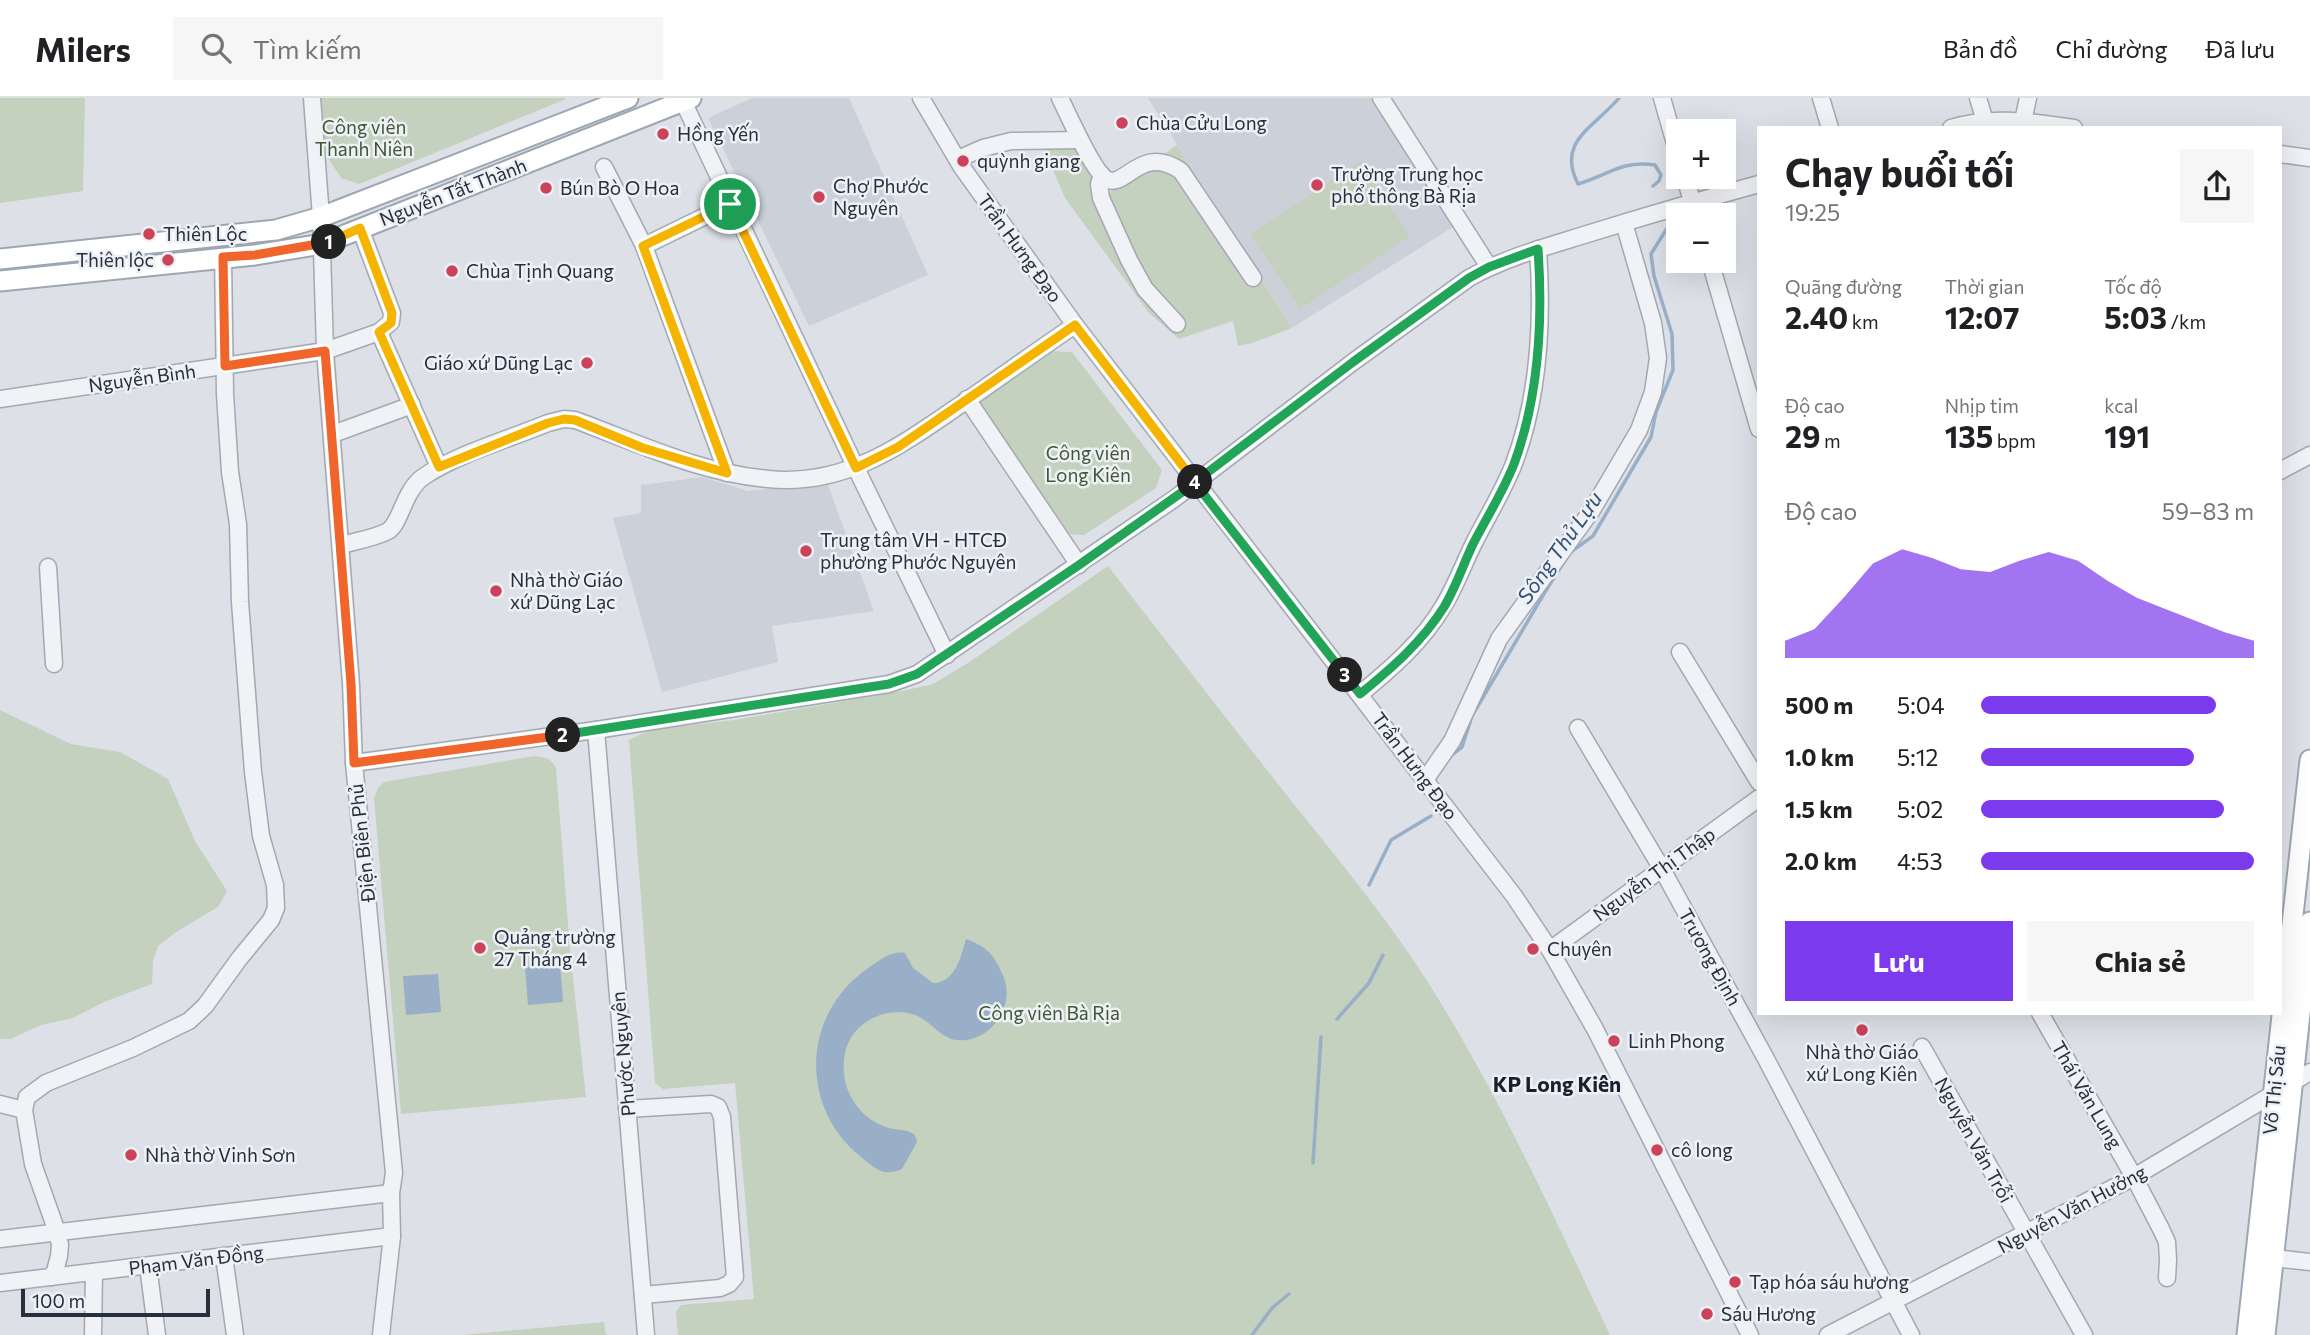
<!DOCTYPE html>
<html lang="vi">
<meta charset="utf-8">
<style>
body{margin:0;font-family:Commissioner,sans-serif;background:#f6f6f6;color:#202124;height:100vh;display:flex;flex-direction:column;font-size:26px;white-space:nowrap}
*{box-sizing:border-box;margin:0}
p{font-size:23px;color:#757577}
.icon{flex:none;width:38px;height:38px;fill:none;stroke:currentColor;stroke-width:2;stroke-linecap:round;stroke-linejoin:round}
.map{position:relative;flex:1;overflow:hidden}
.panel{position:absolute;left:1757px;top:28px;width:525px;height:889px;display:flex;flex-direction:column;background:#fff;border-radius:0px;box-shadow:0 7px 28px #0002}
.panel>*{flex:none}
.controls{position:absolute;left:1666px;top:21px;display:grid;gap:14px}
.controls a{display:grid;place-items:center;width:70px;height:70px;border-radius:0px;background:#fff;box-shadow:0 7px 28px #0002;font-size:35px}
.scale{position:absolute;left:21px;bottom:18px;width:189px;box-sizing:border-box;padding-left:7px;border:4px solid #272f3d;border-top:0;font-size:19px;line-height:24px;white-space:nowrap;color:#272f3d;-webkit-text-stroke:5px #edf0f5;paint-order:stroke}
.pin{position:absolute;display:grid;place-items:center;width:60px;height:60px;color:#fff;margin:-30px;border:4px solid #fff;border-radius:50%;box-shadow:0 2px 7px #0007}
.km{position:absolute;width:35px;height:35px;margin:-18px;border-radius:50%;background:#222;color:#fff;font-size:19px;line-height:35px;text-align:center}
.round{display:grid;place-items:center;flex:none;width:74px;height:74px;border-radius:0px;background:#f6f6f6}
.summary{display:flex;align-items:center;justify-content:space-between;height:119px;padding:0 28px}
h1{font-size:38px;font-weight:700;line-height:52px}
.figures{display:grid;grid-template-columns:repeat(3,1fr);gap:10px;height:119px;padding:7px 28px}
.figures div{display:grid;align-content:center}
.figures b{font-size:30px;font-weight:700}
.figures small{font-size:19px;font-weight:400}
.figures p{font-size:19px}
.chart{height:196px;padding:14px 28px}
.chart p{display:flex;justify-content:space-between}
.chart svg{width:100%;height:126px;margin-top:7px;fill:#7c3aed;opacity:.7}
.primary-button{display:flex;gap:14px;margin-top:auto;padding:14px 28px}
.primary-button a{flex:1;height:80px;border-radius:0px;background:#7c3aed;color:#fff;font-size:28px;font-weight:700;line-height:80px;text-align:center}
.primary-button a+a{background:#f6f6f6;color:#202124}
ul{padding:0 28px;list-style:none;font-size:23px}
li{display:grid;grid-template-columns:112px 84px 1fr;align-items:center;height:52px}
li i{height:18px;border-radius:9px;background:#7c3aed}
header{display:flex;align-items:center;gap:42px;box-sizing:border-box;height:98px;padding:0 35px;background:#fff;border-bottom:2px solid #e0e0e0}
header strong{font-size:33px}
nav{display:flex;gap:38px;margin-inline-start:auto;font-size:24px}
.search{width:490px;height:63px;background:#f6f6f6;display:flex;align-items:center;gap:18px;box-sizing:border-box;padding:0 24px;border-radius:0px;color:#757577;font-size:26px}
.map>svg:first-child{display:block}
.built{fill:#cbd0d9}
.green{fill:#c3d1be}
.water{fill:#98afc7}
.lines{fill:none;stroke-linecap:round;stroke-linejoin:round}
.stream{stroke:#98afc7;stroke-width:3.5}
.minor-casing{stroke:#a3a8b1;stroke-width:19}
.major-casing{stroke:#9da6b3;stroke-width:23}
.minor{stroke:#f0f2f5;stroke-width:16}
.major{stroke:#fff;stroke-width:19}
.split-1-casing{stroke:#fff;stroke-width:14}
.split-2-casing{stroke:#fff;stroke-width:14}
.split-3-casing{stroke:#fff;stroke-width:14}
.split-4-casing{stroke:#fff;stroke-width:14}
.split-5-casing{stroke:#fff;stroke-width:14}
.split-1{stroke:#f5b400;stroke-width:9}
.split-2{stroke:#f0652b;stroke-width:9}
.split-3{stroke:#22a559;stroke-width:9}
.split-4{stroke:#22a559;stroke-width:9}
.split-5{stroke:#f5b400;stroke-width:9}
.poi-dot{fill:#cc4258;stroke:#edf0f5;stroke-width:2.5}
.labels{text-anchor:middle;stroke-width:5;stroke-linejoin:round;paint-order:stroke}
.poi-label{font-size:19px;fill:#272f3d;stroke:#edf0f5;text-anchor:start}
.park-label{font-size:19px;fill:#3c5934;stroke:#edf0f5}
.street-label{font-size:19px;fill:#272f3d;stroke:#edf0f5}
.water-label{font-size:21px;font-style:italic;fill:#324e71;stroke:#edf0f5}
.neighbourhood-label{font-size:21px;font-weight:bold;fill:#19212e;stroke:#edf0f5}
</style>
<header>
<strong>Milers</strong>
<div class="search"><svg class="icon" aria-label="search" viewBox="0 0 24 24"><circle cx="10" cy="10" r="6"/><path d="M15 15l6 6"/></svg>Tìm kiếm</div>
<nav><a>Bản đồ</a><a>Chỉ đường</a><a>Đã lưu</a></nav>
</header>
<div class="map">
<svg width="2310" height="1237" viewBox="0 0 2310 1237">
<rect width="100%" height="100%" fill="#dde1e7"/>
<!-- built -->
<g class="built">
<polygon points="752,0 849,0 928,177 809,228 708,20"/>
<polygon points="1148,0 1373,0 1458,126 1292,230"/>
<polygon points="702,379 748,393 827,384 874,513 772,528 778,564 662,594 613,420 641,415 641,387"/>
</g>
<!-- green -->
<g class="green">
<polygon points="0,0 85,0 83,93 0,105"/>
<polygon points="321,0 566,0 566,1 359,86 341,80 324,54"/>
<polygon points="1177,47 1292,230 1252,245 1238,248 1233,223 1179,241 1149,215 1065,100 1043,49 1079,48 1105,97"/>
<polygon points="1361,63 1410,138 1300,211 1250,136"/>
<polygon points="1051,253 1072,254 1162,372 1156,390 1084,437 1070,436 979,304"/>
<path d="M1108,468C1165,541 1221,614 1278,686C1330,752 1385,816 1431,889C1500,999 1554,1119 1610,1237H678L676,1214L681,1207L754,1201L735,985L663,991L655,985L629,642L650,632L734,622L902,593L933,586L971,563Z"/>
<polygon points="0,612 71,646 120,654 168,681 195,743 227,793 218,809 176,834 158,848 153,863 152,886 104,904 73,920 41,927 11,941 0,941"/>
<path d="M534,658C545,659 551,660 556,670L570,852L586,999L401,1016L374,700L378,690L384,684Z"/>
<polygon points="604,1224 606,1237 462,1237"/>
</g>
<!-- water -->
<g class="water">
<path d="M966,841C982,847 990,852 998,867C1001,873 1005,881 1006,887C1011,916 985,946 956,942C940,940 930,922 915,917C888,907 854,923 846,951C837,984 854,1018 886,1029C894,1032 905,1031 912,1035C916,1037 916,1040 917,1044L902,1071C882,1079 876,1071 860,1058C799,1009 802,916 867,871C878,863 892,852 905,855L913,870L933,885C955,885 961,859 966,841Z"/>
<polygon points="560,866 563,904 528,907 525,869"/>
<polygon points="438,876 441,914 406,917 403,878"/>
</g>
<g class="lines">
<!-- stream -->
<g class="stream">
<path d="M1619,0C1594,30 1556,43 1578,86C1609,77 1621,62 1655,67L1661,77L1659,83L1653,88"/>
<polyline points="1572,453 1593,438 1651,339 1656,314 1673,272 1672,236 1654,178 1651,156 1671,124"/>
<polyline points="1449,659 1462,649 1472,618 1545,494 1567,459"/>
<polyline points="1369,787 1391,742 1431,718"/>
<polyline points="1337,921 1369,885 1383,857"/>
<polyline points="1313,1065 1321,939"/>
<polyline points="1252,1237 1272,1210 1289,1196"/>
</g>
<!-- minor casing -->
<g class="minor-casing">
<g id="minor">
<polyline points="312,0 321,119 325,253 351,586 354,665 394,1075 391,1095 392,1138 381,1237"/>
<polyline points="921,0 961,68 1075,227 1514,798 1550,852 1595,931 1750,1237"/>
<path d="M1060,0C1068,16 1093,73 1106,81C1125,92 1141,45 1181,73L1253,180"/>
<polyline points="1381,0 1489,169"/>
<polyline points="1662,0 1678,56"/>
<polyline points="1821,0 1830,30"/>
<polyline points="1978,0 1987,30"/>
<polyline points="683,3 856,370 947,557"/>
<polyline points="2023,23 2028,0"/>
<path d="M1951,30C1992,17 2031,24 2074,30"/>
<polyline points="2280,56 2310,60"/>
<polyline points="958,61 983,50 1011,43 1080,42"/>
<polyline points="604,69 644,148 727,375"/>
<polyline points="1102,77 1099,86 1101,100 1129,162 1145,191 1177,226"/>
<polyline points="1685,79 1696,117"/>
<polyline points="644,148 730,106"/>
<polyline points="1710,163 1759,331"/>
<polyline points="379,234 439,369"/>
<polyline points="0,301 325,253 379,234 391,224 392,215 360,130"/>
<polyline points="967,301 1079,467"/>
<polyline points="333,336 412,307"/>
<polyline points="2280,373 2310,357"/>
<path d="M341,447C356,443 375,440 388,433C401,425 403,394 423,379C457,356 509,341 548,325L564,321L575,322C638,345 700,375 768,381C848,389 904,345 966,303C1002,278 1038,252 1075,227"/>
<polyline points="48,469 54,566"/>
<polyline points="1680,554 1759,684"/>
<path d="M1360,596C1392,570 1423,543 1444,507C1456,487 1464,465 1474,445C1487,419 1502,395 1513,368C1539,301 1543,222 1538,151"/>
<polyline points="1578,630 1662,771 1765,959 1911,1237"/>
<polyline points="596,632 646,1237"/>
<path d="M354,665L596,632L889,586L917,576L1174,401L1353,264L1469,180C1505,160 1545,149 1584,137C1642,119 1700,102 1759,86"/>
<polyline points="1425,682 1452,643 1499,541 1592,412 1639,332 1653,294 1658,260 1653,225 1624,125"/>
<polyline points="1550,852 1759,700"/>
<polyline points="2040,915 2134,1079 2161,1131 2167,1144 2168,1162 2167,1180"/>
<polyline points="1922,949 2084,1237"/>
<polyline points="0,1006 24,1012"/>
<polyline points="627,1011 711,1006 718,1009 722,1019 735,1179 729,1186 720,1190 643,1197"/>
<polyline points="0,1141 391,1095"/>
<polyline points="224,1158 235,1237"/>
<polyline points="2273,1160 2310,1164"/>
<polyline points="148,1168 157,1237"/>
<polyline points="51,1179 55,1173 59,1158 60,1147 57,1134 33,1066 24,1012 27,999 46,985 133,950 189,923 205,908 239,861 271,822 276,810 275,787 261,738 253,674 240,504 238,426 230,374 225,296 223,159"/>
<polyline points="0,1185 392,1138"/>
<polyline points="93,1237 94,1174"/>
<polyline points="1828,1237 2134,1079 2310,974"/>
</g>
</g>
<!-- major casing -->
<g class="major-casing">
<g id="major">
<polyline points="0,161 276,132 321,119 628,0"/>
<polyline points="0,183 255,157 322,146 691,0"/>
<polyline points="2247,1237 2310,662"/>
<polyline points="2265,1237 2310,824"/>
</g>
</g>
<!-- minor -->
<use href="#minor" class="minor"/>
<!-- major -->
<use href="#major" class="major"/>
</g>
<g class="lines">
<!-- split-1 casing -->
<g class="split-1-casing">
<polyline id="split-1" points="329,144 360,130 392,215 391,225 379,234 439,369 548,325 564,321 575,322 643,350 727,375 643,148 730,106"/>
</g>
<!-- split-2 casing -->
<g class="split-2-casing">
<polyline id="split-2" points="329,144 255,157 223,159 225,268 325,253 351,586 354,665 563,637"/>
</g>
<!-- split-3 casing -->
<g class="split-3-casing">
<polyline id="split-3" points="563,637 889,586 917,576 1079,467 1195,385 1345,577"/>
</g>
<!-- split-4 casing -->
<g class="split-4-casing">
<path id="split-4" d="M1195,384L1353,264L1469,180L1489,169L1538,151C1543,222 1539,298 1514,366C1503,394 1487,419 1473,446C1463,467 1456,489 1444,509C1422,544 1392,570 1360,596L1345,577"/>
</g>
<!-- split-5 casing -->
<g class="split-5-casing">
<polyline id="split-5" points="730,106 856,370 898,349 1075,227 1195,384"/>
</g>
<!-- split-1 -->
<use href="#split-1" class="split-1"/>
<!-- split-2 -->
<use href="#split-2" class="split-2"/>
<!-- split-3 -->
<use href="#split-3" class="split-3"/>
<!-- split-4 -->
<use href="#split-4" class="split-4"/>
<!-- split-5 -->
<use href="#split-5" class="split-5"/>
</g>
<!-- markers -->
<g class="poi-dot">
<circle cx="1122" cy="25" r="7"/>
<circle cx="663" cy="36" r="7"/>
<circle cx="963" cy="63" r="7"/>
<circle cx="1317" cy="87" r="7"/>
<circle cx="546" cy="90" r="7"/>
<circle cx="819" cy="99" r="7"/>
<circle cx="149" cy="136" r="7"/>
<circle cx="168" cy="162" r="7"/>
<circle cx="452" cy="173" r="7"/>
<circle cx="587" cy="265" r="7"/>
<circle cx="806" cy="453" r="7"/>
<circle cx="496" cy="493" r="7"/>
<circle cx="480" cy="850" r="7"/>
<circle cx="1533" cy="851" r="7"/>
<circle cx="1862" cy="932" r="7"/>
<circle cx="1614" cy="943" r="7"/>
<circle cx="1657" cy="1052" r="7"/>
<circle cx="131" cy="1057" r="7"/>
<circle cx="1735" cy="1184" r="7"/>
<circle cx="1707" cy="1216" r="7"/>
</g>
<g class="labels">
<!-- poi labels -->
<g class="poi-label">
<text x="1136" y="32">Chùa Cửu Long</text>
<text x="677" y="43">Hồng Yến</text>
<text x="977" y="70">quỳnh giang</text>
<text x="1331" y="83">Trường Trung học<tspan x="1331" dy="22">phổ thông Bà Rịa</tspan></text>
<text x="833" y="95">Chợ Phước<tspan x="833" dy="22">Nguyên</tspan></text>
<text x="560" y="97">Bún Bò O Hoa</text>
<text x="163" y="143">Thiên Lộc</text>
<text x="154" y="169" text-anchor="end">Thiên lộc</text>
<text x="466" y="180">Chùa Tịnh Quang</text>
<text x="573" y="272" text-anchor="end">Giáo xứ Dũng Lạc</text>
<text x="820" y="449">Trung tâm VH - HTCĐ<tspan x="820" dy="22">phường Phước Nguyên</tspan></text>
<text x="510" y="489">Nhà thờ Giáo<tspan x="510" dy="22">xứ Dũng Lạc</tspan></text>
<text x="494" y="846">Quảng trường<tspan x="494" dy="22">27 Tháng 4</tspan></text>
<text x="1547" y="858">Chuyên</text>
<text x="1628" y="950">Linh Phong</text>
<text x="1862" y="961" text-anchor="middle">Nhà thờ Giáo<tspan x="1862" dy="22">xứ Long Kiên</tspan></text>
<text x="1671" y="1059">cô long</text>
<text x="145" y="1064">Nhà thờ Vinh Sơn</text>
<text x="1749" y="1191">Tạp hóa sáu hương</text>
<text x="1721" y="1223">Sáu Hương</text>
</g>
<!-- park labels -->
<g class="park-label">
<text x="364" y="36">Công viên<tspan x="364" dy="22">Thanh Niên</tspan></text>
<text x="1088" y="362">Công viên<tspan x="1088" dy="22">Long Kiên</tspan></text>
<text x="1049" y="922">Công viên Bà Rịa</text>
</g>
<!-- street labels -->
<g class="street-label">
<text transform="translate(453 94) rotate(-21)" y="7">Nguyễn Tất Thành</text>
<text transform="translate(1020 150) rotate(54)" y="7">Trần Hưng Đạo</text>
<text transform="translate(142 280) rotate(-8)" y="7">Nguyễn Bình</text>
<text transform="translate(1415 668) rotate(53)" y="7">Trần Hưng Đạo</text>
<text transform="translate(362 745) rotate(-96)" y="7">Điện Biên Phủ</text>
<text transform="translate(1654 776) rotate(-36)" y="7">Nguyễn Thị Thập</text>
<text transform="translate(1710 859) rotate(61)" y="7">Trương Định</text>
<text transform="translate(623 956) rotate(-95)" y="7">Phước Nguyên</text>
<text transform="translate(2274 992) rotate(-84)" y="7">Võ Thị Sáu</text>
<text transform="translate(2087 997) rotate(60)" y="7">Thái Văn Lung</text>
<text transform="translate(1974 1042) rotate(61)" y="7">Nguyễn Văn Trỗi</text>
<text transform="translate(2072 1111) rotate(-28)" y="7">Nguyễn Văn Hưởng</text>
<text transform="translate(196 1162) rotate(-7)" y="7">Phạm Văn Đồng</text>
</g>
<!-- water labels -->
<g class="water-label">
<text transform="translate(1560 450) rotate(-55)" y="7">Sông Thủ Lựu</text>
</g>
<!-- neighbourhood labels -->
<g class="neighbourhood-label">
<text x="1557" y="994">KP Long Kiên</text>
</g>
</g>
</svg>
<div class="controls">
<a>+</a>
<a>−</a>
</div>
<div class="scale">100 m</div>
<div class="pin" style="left:730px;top:106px;background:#1e9e55"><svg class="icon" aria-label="arrive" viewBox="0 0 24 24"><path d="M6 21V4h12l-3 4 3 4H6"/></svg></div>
<b class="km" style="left:329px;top:144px">1</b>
<b class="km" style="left:563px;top:637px">2</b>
<b class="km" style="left:1345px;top:577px">3</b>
<b class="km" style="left:1195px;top:384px">4</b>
<section class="panel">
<div class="summary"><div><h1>Chạy buổi tối</h1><p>19:25</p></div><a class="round"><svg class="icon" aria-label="share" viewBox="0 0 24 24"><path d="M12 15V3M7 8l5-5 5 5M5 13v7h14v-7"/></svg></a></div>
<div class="figures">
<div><p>Quãng đường</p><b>2.40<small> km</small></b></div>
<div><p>Thời gian</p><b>12:07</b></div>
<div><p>Tốc độ</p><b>5:03<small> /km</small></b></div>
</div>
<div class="figures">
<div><p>Độ cao</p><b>29<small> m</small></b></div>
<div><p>Nhịp tim</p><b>135<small> bpm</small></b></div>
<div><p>kcal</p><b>191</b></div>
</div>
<div class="chart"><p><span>Độ cao</span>59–83 m</p>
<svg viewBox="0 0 160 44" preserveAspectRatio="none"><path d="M0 44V38L10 34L20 23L30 11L40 6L50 9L60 13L70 14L80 10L90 7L100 10L110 17L120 23L130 27L140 31L150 35L160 38V44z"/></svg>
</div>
<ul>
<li><b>500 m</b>5:04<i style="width:86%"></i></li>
<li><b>1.0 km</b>5:12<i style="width:78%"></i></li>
<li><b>1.5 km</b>5:02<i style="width:89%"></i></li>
<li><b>2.0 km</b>4:53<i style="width:100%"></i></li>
</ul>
<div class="primary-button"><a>Lưu</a><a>Chia sẻ</a></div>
</section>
</div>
